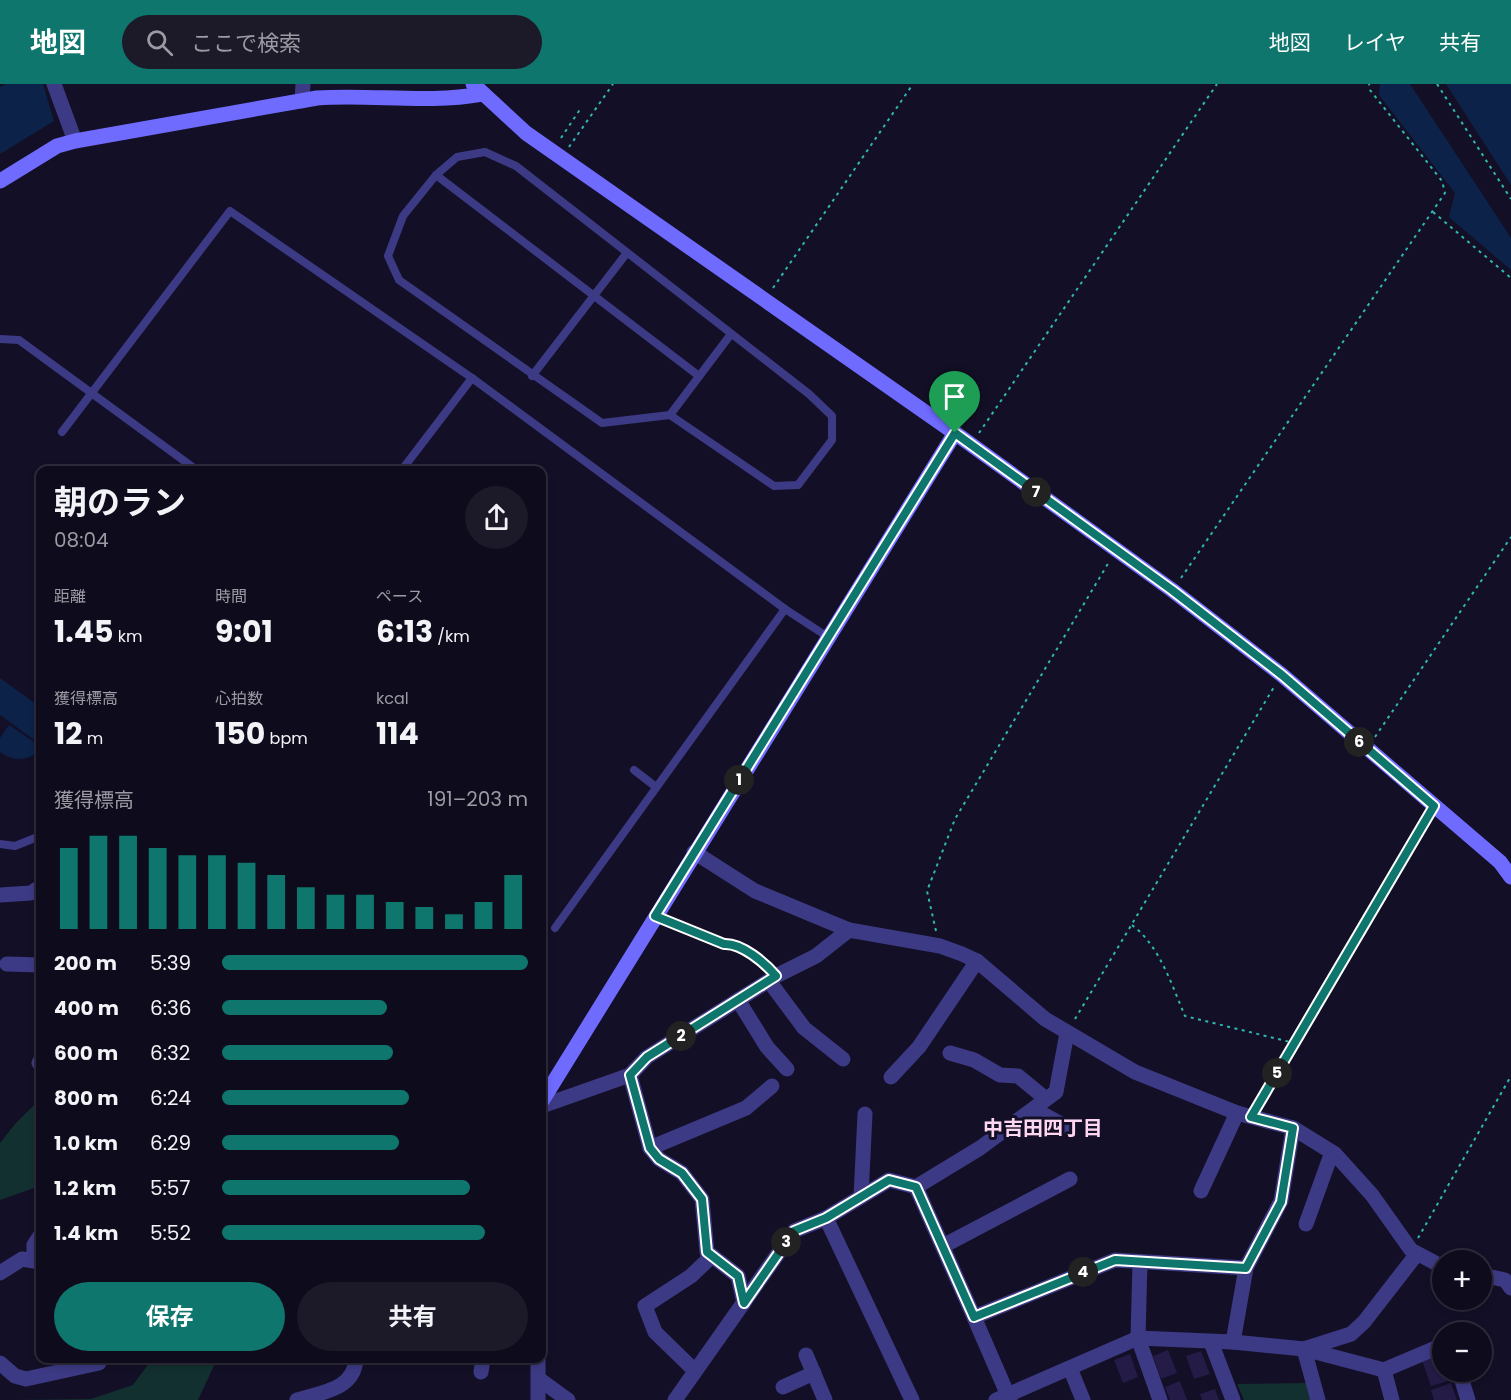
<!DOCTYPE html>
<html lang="ja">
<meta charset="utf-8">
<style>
body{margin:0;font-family:Poppins,"Noto Sans JP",sans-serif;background:#1c1929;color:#f1f3f6;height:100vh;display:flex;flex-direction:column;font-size:22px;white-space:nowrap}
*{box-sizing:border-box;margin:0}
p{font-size:20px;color:#9b9ba3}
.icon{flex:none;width:33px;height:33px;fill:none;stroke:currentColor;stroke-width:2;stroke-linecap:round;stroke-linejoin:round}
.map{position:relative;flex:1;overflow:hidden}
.details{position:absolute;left:36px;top:382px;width:510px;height:897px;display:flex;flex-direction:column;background:#0e0b1c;border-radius:12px;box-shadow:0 3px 9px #0003,0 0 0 2px #2e2b3b}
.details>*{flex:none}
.tools{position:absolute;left:1432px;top:1166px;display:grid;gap:12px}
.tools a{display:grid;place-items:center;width:60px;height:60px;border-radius:50%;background:#0e0b1c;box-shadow:0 3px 9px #0003,0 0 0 2px #2e2b3b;font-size:30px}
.pin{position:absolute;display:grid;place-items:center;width:51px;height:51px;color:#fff;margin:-62px -26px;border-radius:50% 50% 50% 0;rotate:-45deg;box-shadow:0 0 6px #0007}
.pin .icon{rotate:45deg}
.km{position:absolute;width:30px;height:30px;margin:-15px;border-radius:50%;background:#222;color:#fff;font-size:16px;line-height:30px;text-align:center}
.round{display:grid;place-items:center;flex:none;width:63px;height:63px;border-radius:32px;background:#1c1929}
.head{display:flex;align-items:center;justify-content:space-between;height:102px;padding:0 18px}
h1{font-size:33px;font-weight:700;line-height:45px}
.metrics{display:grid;grid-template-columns:repeat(3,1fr);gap:9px;height:102px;padding:6px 18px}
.metrics div{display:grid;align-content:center}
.metrics b{font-size:30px;font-weight:700}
.metrics small{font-size:16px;font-weight:400}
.metrics p{font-size:16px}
.chart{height:168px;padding:12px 18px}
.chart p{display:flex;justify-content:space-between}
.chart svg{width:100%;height:108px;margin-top:6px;stroke:#0f766e;stroke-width:6}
.action{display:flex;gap:12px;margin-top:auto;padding:12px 18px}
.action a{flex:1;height:69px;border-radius:36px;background:#0f766e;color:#fff;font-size:24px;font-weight:700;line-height:69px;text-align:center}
.action a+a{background:#1c1929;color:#f1f3f6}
ul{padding:0 18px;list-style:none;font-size:20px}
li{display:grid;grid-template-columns:96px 72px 1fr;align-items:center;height:45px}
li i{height:15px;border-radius:8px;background:#0f766e}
header{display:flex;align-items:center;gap:36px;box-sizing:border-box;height:84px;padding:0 30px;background:#0f766e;color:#fff}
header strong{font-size:28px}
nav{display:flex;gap:33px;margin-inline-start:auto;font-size:21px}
.search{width:420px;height:54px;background:#1c1929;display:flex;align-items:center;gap:15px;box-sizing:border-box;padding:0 21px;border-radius:33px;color:#9b9ba3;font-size:22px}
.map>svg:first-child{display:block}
.green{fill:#12302f}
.water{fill:#0c2248}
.building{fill:#241b47}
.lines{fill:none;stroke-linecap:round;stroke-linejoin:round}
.path{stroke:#2fb8b0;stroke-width:2;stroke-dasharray:3 4.5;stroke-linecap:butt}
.lane{stroke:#3d3a85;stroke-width:8}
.street{stroke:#3d3a85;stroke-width:15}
.secondary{stroke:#6f6bff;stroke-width:15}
.route-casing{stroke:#fff;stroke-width:12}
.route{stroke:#0f766e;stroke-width:8}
.labels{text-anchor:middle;stroke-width:6;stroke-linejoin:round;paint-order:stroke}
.neighbourhood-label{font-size:20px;font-weight:bold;fill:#ffd6f0;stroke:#130f26}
</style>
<header>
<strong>地図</strong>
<div class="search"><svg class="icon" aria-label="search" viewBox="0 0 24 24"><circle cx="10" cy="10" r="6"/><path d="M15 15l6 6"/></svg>ここで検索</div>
<nav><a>地図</a><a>レイヤ</a><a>共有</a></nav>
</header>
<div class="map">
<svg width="1511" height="1316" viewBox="0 0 1511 1316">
<rect width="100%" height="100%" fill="#130f26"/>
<!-- green -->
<g class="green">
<polygon points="40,1015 40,1102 0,1116 0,1059 15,1040"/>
<polygon points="152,1275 217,1275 198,1316 13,1316 91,1315 133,1301"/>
<polygon points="1308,1299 1313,1316 1244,1316 1237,1300"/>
</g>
<!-- water -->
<g class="water">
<polygon points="6,0 43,0 54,37 0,70 0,3"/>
<polygon points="1380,0 1410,0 1511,154 1511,186 1449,133 1455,109 1379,11"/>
<polygon points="1446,0 1511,0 1511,101"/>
<polygon points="0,594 40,623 40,660 0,631"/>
<path d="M9,641L40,662V666C28,677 13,678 0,668V654Z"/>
</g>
<!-- building -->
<g class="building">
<polygon points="1168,1266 1177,1289 1161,1295 1153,1272"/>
<polygon points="1201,1267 1210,1290 1194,1295 1186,1272"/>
<polygon points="1443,1269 1443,1287 1449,1287 1451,1296 1431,1302 1422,1276"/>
<polygon points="1130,1270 1138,1293 1123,1299 1114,1276"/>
<polygon points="1180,1297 1187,1316 1170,1316 1165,1303"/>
<polygon points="1451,1299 1457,1316 1434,1316 1431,1306"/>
<polygon points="1215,1305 1219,1316 1202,1316 1200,1310"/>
</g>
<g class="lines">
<!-- path -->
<g class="path">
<polyline points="1437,0 1511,115"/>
<polyline points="561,54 581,24"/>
<polyline points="569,63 613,0"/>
<polyline points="1433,128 1511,194"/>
<polyline points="773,204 913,0"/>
<polyline points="979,349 1217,0"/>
<polyline points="1181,494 1445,109 1442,97 1370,6 1369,0"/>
<polyline points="1375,653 1511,453"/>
<polyline points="669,838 724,860 733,859 766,881"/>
<path d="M1132,841C1160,862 1172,902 1185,932L1294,959"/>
<polyline points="936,847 927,807 955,735 1109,478"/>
<polyline points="1075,935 1274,603"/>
<polyline points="1259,1020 1428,733"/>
<polyline points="1418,1154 1511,992"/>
</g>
<!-- lane -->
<g class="lane">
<polygon points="485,68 516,82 809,310 832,332 832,356 798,401 774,402 670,331 602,339 399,196 388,172 403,132 436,91 457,73"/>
<polyline points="436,91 699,292"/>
<polyline points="0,255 19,256 198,387"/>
<polyline points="532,292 626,170"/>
<polyline points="670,331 731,250"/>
<polyline points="62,348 230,127 472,294 785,525 828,553"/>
<polyline points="401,387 472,294"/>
<polyline points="634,686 656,703"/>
<polyline points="0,760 15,762 40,752"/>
<polyline points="555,844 785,525"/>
</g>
<!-- street -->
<g class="street">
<polyline points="54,0 75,57"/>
<polyline points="302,17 303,0"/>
<polyline points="694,768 755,807 849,846 940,862 962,870 977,877 1045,935 1135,988 1237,1029 1293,1044 1335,1070 1372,1111 1411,1166 1443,1183"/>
<polyline points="0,811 31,809 40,803"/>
<polyline points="7,880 40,881"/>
<polyline points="769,897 804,944 843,975"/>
<polyline points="738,916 767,963 787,985"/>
<polyline points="950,969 974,976 1000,991 1018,992 1046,1015"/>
<polyline points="39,979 40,977"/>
<polyline points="630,991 650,1064 659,1075 682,1089 702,1115 707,1168 738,1192 744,1219"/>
<polyline points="891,993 919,963 977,877"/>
<polyline points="542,1022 630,991 647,973 778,891 816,872 849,846"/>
<polyline points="1034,1025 1070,1045"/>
<polyline points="650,1064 746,1024 772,1002"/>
<polyline points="916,1103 974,1233"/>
<polyline points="1201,1107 1237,1029"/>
<polyline points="861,1113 865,1030"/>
<polyline points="826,1134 912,1316"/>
<polyline points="1306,1140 1332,1068"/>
<polyline points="943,1162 1070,1095"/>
<polyline points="1140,1178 1138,1254 1160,1316"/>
<polyline points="0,1189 22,1175 34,1177 34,1161 40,1152"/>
<polyline points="1482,1191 1505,1196 1511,1204"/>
<polyline points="1211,1258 1233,1316"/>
<polyline points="1233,1258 1246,1184 1281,1117 1293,1044"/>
<polyline points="806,1271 825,1316"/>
<polyline points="0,1279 15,1292 26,1295 99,1279 101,1275"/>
<polyline points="1070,1284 1083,1316"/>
<polyline points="1384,1286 1392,1316"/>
<polyline points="695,1287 655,1248 645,1222 691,1192 712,1172"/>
<polyline points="1459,1287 1468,1316"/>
<polyline points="481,1288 483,1275"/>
<polyline points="539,1295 568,1316"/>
<polyline points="783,1303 814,1289"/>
<path d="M297,1316C322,1308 354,1306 356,1275"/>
<polyline points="538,1316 538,1275"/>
<polyline points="675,1316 794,1147 826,1134 889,1096 916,1103 980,1064 1056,1008 1067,949"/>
<polyline points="996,1316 1138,1254 1233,1258 1304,1265 1384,1286 1443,1261"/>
<polyline points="1010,1316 974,1233 1115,1176 1246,1184"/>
<polyline points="1318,1316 1304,1265 1351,1250 1364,1238 1416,1171"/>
</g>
<!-- secondary -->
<g class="secondary">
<polyline points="473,0 526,49 955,349 1172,506 1282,591 1500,778 1511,793"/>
<path d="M0,97L57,62L75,57L317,14C372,10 427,20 482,10"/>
<polyline points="542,1017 955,349"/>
</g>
</g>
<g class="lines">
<!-- route casing -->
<g class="route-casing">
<path id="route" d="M955,349L1172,506L1282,591L1434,722L1251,1033L1293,1044L1281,1118L1246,1184L1115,1176L974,1233L916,1103L889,1096L826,1134L794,1147L744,1219L738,1192L707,1168L702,1115L682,1089L659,1075L650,1064L630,991L647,973L776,892C765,879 742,859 724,860L655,832Z"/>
</g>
<!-- route -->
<use href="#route" class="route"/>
</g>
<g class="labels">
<!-- neighbourhood labels -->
<g class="neighbourhood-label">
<text x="1043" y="1051">中吉田四丁目</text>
</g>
</g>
</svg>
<div class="tools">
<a>+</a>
<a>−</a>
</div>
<div class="pin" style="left:955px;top:349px;background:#1e9e55"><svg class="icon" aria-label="arrive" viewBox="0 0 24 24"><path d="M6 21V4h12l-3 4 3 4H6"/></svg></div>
<b class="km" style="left:739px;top:696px">1</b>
<b class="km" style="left:681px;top:952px">2</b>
<b class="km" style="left:786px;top:1158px">3</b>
<b class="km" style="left:1083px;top:1188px">4</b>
<b class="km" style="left:1277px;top:989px">5</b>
<b class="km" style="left:1359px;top:658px">6</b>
<b class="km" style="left:1036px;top:408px">7</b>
<section class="details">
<div class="head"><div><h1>朝のラン</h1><p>08:04</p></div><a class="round"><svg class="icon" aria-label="share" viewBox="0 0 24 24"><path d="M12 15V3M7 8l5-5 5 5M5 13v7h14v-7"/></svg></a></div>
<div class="metrics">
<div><p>距離</p><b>1.45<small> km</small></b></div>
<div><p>時間</p><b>9:01</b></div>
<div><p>ペース</p><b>6:13<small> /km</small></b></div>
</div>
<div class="metrics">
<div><p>獲得標高</p><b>12<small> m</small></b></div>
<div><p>心拍数</p><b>150<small> bpm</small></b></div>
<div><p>kcal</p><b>114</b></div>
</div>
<div class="chart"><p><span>獲得標高</span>191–203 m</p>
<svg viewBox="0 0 160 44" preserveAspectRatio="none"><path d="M5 44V11M15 44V6M25 44V6M35 44V11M45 44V14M55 44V14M65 44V17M75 44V22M85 44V27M95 44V30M105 44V30M115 44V33M125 44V35M135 44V38M145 44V33M155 44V22"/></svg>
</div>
<ul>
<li><b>200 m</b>5:39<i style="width:100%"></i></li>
<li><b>400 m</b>6:36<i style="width:54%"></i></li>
<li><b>600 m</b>6:32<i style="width:56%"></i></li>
<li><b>800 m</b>6:24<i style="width:61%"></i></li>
<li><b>1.0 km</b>6:29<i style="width:58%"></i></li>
<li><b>1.2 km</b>5:57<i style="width:81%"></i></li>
<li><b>1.4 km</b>5:52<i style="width:86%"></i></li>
</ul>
<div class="action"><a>保存</a><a>共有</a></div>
</section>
</div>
